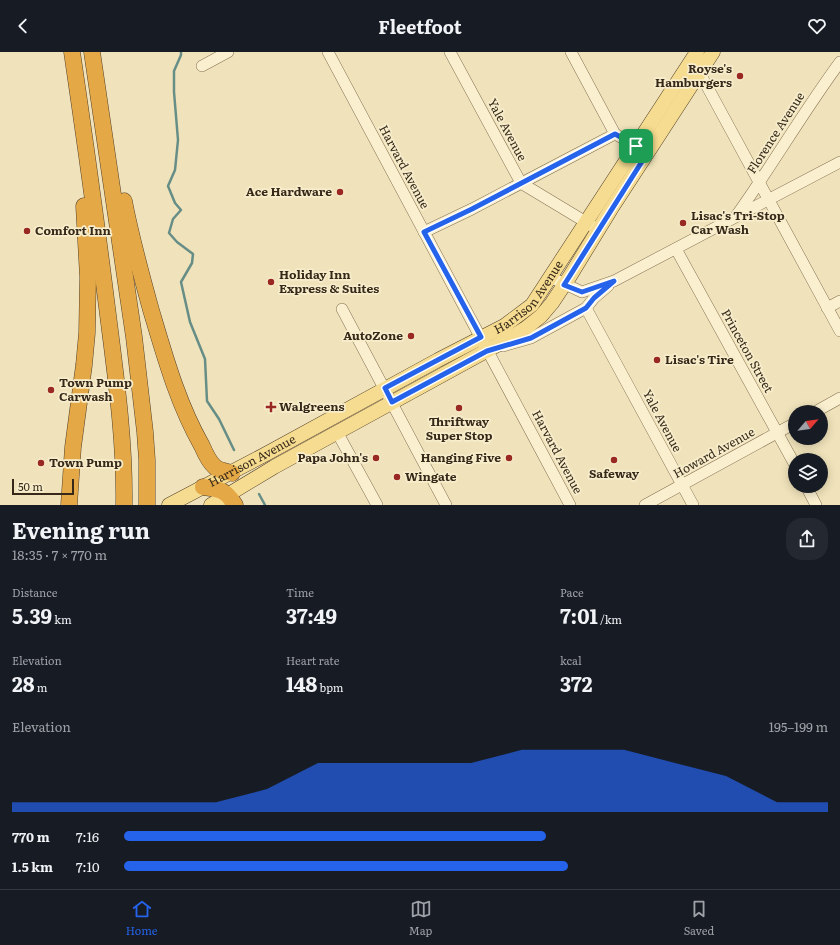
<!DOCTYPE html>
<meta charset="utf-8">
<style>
body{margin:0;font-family:Literata,serif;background:#242831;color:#f1f3f6;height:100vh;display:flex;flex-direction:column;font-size:15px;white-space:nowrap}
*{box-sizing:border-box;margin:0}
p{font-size:13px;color:#9ea1a6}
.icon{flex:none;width:22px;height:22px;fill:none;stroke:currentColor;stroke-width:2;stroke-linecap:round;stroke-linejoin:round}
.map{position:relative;height:453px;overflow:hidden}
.drawer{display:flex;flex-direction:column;background:#171b24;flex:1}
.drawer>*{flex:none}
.needle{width:26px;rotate:62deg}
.controls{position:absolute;left:788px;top:353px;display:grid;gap:8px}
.controls a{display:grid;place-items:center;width:40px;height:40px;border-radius:50%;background:#171b24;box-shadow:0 2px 10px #0003;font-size:20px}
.scale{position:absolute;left:12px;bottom:10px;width:62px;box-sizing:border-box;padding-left:4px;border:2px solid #36291a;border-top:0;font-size:11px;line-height:14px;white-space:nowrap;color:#36291a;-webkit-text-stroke:3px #f7edcb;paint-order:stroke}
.pin{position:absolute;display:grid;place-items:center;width:34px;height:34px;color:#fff;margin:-17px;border-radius:8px;box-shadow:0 2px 6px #0006}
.round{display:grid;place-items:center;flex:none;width:42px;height:42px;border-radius:16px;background:#242831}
.head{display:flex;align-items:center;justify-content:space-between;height:68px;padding:0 12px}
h1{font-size:22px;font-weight:700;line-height:30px}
.stats{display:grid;grid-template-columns:repeat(3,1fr);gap:6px;height:68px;padding:4px 12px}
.stats div{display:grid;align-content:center}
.stats b{font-size:20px;font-weight:700}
.stats small{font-size:11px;font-weight:400}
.stats p{font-size:11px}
.chart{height:112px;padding:8px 12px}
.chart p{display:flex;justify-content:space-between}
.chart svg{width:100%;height:72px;margin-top:4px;fill:#2563eb;opacity:.7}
ul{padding:0 12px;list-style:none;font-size:13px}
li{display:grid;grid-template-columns:64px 48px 1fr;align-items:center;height:30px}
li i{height:10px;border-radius:5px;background:#2563eb}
header{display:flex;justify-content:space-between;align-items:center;height:52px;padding:0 12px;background:#171b24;font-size:18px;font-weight:700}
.tabs{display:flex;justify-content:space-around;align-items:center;height:56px;border-top:1px solid #363941;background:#171b24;font-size:11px;color:#9ea1a6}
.tabs a{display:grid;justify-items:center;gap:2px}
.tabs .current{color:#2563eb}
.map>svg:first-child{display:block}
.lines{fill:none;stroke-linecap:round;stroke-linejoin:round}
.stream{stroke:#678e86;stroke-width:2.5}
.minor-casing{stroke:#877255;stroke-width:12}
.major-casing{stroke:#54402a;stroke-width:15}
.highway-casing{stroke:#54402a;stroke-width:17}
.minor{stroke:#faf0cf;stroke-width:11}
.major{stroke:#f6dc90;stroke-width:14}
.highway{stroke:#e5a846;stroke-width:16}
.route-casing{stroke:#fff;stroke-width:8}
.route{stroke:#2563eb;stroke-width:5}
.poi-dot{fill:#992822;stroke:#f7edcb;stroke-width:1.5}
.labels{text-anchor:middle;stroke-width:3.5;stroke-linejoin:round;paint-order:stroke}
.poi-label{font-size:12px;font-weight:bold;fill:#36291a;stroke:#f7edcb;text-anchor:start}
.street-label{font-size:12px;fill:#36291a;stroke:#f7edcb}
</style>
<header><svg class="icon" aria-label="back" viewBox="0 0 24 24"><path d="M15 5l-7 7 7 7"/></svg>Fleetfoot<svg class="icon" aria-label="heart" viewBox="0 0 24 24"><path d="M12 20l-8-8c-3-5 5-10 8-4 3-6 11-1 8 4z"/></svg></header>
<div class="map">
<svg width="840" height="453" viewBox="0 0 840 453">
<rect width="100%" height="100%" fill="#f0e3bb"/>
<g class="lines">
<!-- stream -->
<g class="stream">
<polyline points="181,0 181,3 174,19 174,40 178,88 175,118 168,134 175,151 181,158 173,167 169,181 177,190 193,202 192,211 181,230 190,270 205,307 207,349 219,367 234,398"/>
<polyline points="259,442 265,453"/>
</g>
<!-- minor casing -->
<g class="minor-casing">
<g id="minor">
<polyline points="328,0 570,453"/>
<polyline points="450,0 521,131 599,178"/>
<polyline points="571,0 615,82 642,97"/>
<polyline points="202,14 228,0"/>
<polyline points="696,14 840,279"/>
<path d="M736,164C772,114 803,60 840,10"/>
<polyline points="424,180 472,157 615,82"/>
<polyline points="676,197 795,413"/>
<polyline points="550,225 582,240 614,229 840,110"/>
<polyline points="586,256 693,453"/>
<polyline points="827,256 840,249"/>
<polyline points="342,257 446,453"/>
<polyline points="503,294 531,286 586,256 594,246 608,234"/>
<polyline points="815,360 840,346"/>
<polyline points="337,380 377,453"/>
<polyline points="806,434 816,453"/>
<polyline points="645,453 795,371"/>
</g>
</g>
<!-- major casing -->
<g class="major-casing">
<g id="major">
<path id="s1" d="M169,453L266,402L438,308L504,274L532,253L697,0"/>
<polyline points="211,453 274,415 508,287 526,276 541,264 552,251 570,224 611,157 713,0"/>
</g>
</g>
<!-- highway casing -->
<g class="highway-casing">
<g id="highway">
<path d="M72,0C85,88 97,175 108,263C116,326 125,390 124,453"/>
<polyline points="92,0 134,285 145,380 147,408 147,453"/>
<path d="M124,149C131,186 141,222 151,258C165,305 178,352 202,394C205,401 209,410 215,415C219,419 226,419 232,421"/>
<path d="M203,435C220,437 226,438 235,453"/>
<polyline points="69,453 73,395 84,313 87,281 88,225 84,154"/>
</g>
</g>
<!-- minor -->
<use href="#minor" class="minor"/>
<!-- major -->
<use href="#major" class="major"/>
<!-- highway -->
<use href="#highway" class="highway"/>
</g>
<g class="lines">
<!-- route casing -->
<g class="route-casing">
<polygon id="route" points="615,82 648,100 564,233 582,240 614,229 594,246 586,256 531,286 487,299 392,350 385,336 481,285 424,180 472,157"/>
</g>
<!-- route -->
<use href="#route" class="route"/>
</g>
<!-- markers -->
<g class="poi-dot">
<circle cx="740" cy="24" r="4"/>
<circle cx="340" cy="140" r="4"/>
<circle cx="683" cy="171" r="4"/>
<circle cx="27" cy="179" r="4"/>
<circle cx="271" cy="230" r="4"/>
<circle cx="411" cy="284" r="4"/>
<circle cx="657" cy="308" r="4"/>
<circle cx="51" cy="338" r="4"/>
<path d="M269 349h4v4h4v4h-4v4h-4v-4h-4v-4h4z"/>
<circle cx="459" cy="356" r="4"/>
<circle cx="376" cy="406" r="4"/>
<circle cx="509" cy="406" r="4"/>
<circle cx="614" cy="408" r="4"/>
<circle cx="41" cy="411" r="4"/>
<circle cx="397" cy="425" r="4"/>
</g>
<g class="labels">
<!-- poi labels -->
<g class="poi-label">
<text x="732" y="21" text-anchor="end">Royse's<tspan x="732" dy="14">Hamburgers</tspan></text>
<text x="332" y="144" text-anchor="end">Ace Hardware</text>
<text x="691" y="168">Lisac's Tri-Stop<tspan x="691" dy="14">Car Wash</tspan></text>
<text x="35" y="183">Comfort Inn</text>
<text x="279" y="227">Holiday Inn<tspan x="279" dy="14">Express &amp; Suites</tspan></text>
<text x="403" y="288" text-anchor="end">AutoZone</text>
<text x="665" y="312">Lisac's Tire</text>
<text x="59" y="335">Town Pump<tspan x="59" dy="14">Carwash</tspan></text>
<text x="279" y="359">Walgreens</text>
<text x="459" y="374" text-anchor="middle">Thriftway<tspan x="459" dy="14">Super Stop</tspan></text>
<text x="368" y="410" text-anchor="end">Papa John's</text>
<text x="501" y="410" text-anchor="end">Hanging Five</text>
<text x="49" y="415">Town Pump</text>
<text x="614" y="426" text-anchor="middle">Safeway</text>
<text x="405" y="429">Wingate</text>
</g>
<!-- street labels -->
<g class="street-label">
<text transform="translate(507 78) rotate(62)" y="4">Yale Avenue</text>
<text transform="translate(776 81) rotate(-57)" y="4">Florence Avenue</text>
<text transform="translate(404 115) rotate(62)" y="4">Harvard Avenue</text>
<text dy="4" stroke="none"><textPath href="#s1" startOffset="418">Harrison Avenue</textPath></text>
<text transform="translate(747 299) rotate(61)" y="4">Princeton Street</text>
<text transform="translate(662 369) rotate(62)" y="4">Yale Avenue</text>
<text transform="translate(557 400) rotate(62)" y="4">Harvard Avenue</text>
<text transform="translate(714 401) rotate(-29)" y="4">Howard Avenue</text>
<text dy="4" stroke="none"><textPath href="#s1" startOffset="94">Harrison Avenue</textPath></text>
</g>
</g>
</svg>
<div class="controls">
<a><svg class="needle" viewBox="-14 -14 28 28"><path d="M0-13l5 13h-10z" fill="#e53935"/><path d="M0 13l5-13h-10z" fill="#9ea1a6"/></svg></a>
<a><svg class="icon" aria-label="layers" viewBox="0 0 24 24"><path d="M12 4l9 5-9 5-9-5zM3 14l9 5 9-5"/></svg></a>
</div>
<div class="scale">50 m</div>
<div class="pin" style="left:636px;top:94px;background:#1e9e55"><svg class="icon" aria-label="arrive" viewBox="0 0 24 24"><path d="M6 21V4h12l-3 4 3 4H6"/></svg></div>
</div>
<section class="drawer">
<div class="head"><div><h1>Evening run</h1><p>18:35 · 7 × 770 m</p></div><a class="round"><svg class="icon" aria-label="share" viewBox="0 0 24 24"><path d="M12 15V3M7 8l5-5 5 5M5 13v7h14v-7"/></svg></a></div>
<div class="stats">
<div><p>Distance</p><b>5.39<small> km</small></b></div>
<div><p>Time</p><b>37:49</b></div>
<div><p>Pace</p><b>7:01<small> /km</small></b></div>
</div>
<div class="stats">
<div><p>Elevation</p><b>28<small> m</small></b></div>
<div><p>Heart rate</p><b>148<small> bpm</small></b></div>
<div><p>kcal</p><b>372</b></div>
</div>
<div class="chart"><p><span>Elevation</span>195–199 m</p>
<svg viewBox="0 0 160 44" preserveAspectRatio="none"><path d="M0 44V38L10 38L20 38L30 38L40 38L50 30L60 14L70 14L80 14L90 14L100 6L110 6L120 6L130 14L140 22L150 38L160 38V44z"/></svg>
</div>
<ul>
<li><b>770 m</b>7:16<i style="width:60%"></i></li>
<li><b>1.5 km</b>7:10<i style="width:63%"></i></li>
</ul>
</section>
<nav class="tabs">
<a class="current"><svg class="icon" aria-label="home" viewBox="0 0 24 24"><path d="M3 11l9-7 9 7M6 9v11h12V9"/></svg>Home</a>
<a><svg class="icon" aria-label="map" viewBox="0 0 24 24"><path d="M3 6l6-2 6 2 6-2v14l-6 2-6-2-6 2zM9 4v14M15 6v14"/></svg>Map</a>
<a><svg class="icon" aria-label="saved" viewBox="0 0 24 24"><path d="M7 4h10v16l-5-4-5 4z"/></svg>Saved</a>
</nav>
